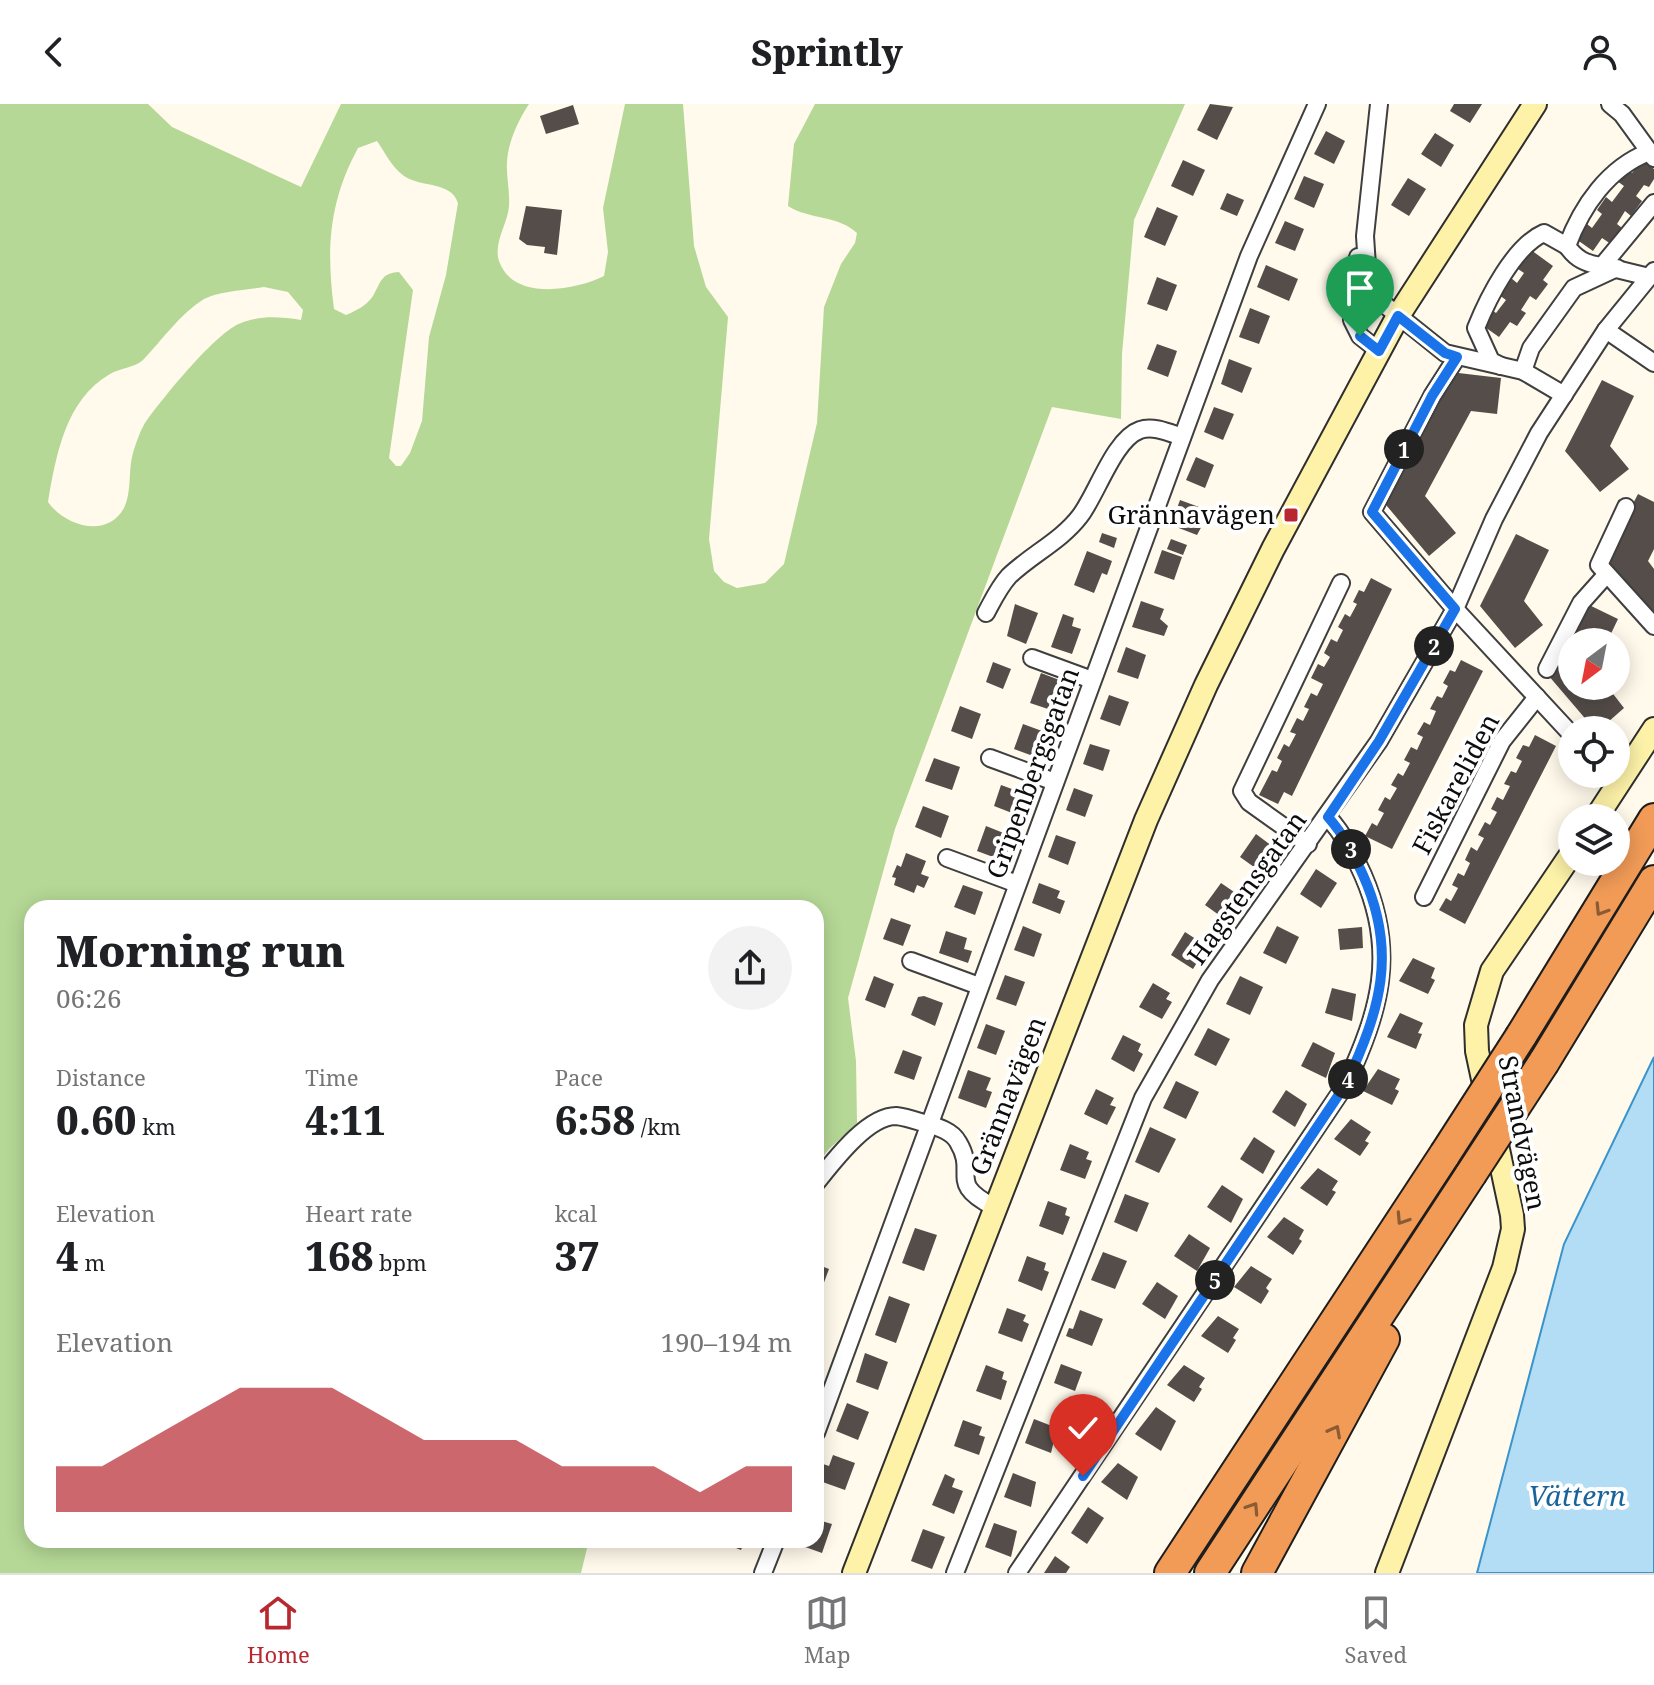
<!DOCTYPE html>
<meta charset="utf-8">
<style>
body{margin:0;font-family:"Noto Serif",serif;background:#f2f2f2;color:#202124;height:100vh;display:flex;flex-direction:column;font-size:30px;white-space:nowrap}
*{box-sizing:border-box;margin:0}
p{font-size:26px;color:#757577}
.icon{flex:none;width:44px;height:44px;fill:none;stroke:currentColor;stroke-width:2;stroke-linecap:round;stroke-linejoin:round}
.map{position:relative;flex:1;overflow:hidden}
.details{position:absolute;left:24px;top:796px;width:800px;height:648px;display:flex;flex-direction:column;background:#fff;border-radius:24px;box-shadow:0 4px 20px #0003}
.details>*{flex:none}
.needle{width:52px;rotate:212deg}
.controls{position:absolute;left:1558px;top:524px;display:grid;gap:16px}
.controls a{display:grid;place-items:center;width:72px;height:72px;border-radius:50%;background:#fff;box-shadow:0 4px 20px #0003;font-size:40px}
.pin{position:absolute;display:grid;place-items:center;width:68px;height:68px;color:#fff;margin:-82px -34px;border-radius:50% 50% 50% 0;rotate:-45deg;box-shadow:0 0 8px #0007}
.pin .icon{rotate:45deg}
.km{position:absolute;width:40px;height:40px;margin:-20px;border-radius:50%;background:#222;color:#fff;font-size:22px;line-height:40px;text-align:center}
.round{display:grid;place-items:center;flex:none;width:84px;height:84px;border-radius:42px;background:#f2f2f2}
.overview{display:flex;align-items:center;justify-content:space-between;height:136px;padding:0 32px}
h1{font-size:44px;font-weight:800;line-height:60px}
.metrics{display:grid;grid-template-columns:repeat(3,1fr);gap:12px;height:136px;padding:8px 32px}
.metrics div{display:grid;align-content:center}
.metrics b{font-size:40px;font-weight:800}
.metrics small{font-size:22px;font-weight:400}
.metrics p{font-size:22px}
.chart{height:224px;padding:16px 32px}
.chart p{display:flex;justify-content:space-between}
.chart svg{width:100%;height:144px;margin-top:8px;fill:#b82831;opacity:.7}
header{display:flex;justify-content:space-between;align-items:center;height:104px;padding:0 32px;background:#fff;font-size:36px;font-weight:800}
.tabs{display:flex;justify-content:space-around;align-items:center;height:112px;border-top:2px solid #e0e0e0;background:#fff;font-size:22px;color:#757577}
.tabs a{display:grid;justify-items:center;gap:4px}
.tabs .active{color:#b82831}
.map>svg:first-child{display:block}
.forest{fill:#b5d896;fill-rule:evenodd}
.water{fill:#b2ddf4;stroke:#3a93ca;stroke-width:2}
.building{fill:#544d49}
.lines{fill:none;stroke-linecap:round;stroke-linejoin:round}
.street-casing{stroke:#3f3f3f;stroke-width:20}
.secondary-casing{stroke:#2e2e2e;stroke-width:26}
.highway-casing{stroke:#1d1d1d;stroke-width:34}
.street{stroke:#fff;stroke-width:16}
.secondary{stroke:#fdf2a8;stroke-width:22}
.highway{stroke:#f19b57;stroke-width:30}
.highway-bridge-casing{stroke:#1d1d1d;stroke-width:34;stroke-linecap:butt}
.highway-bridge{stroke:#f19b57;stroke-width:30}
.oneway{stroke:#8a5b35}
.route-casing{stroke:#fff;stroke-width:16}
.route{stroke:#1a73e8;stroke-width:10}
.poi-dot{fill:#b82831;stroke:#fff;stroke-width:3}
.labels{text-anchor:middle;stroke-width:8;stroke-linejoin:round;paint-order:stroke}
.poi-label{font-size:26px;fill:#0c0c0c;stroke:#fff;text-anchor:end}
.street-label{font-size:26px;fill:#0c0c0c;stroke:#fff}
.water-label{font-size:28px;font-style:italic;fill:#19649a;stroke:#fff}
</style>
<header><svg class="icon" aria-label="back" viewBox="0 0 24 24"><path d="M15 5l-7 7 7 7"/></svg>Sprintly<svg class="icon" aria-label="person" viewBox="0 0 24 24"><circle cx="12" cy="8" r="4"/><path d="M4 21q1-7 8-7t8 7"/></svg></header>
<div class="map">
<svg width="1654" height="1469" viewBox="0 0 1654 1469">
<rect width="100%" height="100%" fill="#fffaeb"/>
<!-- forest -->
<path class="forest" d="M0,0H148L172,23L301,83L341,0H529C518,17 508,38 507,58C506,72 510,87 509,102C508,119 493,139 499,157C513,198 576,186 604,172L608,148L603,104L625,0H683L694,142L706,183L728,213L709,435L714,467L724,478L737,484L765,479L784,460L817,319L824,203L841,160L855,139L857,129C838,111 810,116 788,102L794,40L815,0H1185L1134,116L1122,250L1121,315L1052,303L895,725L848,894L856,957L857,1019L829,1045L816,1062V804H32V1436H589L581,1469H0ZM377,37C386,50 391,62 404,72C422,84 451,77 458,99L446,171L429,233L422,317L410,349L401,362H396L389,354L413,186L399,168C381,169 381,178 373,192C367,201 356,207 346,211L334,205C326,144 329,98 358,44ZM264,183L288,188L303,206L301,216C280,213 262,211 241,219C216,228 164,293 147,316C141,324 136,339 133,349C128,366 132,388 124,404C107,435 65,422 48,398C56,352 65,296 110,270C120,264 134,264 143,256C162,236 180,210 204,195C219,187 247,186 264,183Z"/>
<!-- water -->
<polygon class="water" points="1654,953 1654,1469 1477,1469 1564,1140"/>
<!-- building -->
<g class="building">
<polygon points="1210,0 1233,3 1217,36 1197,26"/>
<polygon points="1454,0 1482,0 1470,19 1450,7"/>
<polygon points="573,1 579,20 546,30 540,12"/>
<polygon points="1326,27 1345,37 1334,60 1314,50"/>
<polygon points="1435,29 1454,41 1441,63 1421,50"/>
<polygon points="1183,56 1205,66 1193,92 1171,82"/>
<polygon points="1642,56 1654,65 1654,75 1649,83 1644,81 1636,92 1642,97 1631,112 1625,107 1617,120 1622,124 1611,140 1602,134 1593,147 1576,135 1587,120 1592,124 1602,110 1597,106 1606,93 1612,98 1624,82 1617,77 1627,65 1632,69"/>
<polygon points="1304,72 1324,80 1314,104 1294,95"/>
<polygon points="1408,74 1426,85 1409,112 1391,101"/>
<polygon points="1227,89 1244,96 1237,112 1220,105"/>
<polygon points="526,102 562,106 557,151 544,149 545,143 527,141 519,135"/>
<polygon points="1157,103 1178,112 1165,142 1144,133"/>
<polygon points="1285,117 1304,125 1295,147 1275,139"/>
<polygon points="1531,146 1553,162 1543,176 1548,180 1536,196 1530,192 1521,206 1526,209 1517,222 1510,218 1499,233 1482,221 1492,206 1496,209 1506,196 1499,191 1511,174 1517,179 1524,169 1518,165"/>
<polygon points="1266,161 1298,175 1289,197 1257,183"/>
<polygon points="1157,173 1177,181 1167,207 1147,200"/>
<polygon points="1250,204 1270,212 1259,240 1239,233"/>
<polygon points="1157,240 1177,247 1168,273 1147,265"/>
<polygon points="1229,255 1252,264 1242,289 1221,280"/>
<polygon points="1450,268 1501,274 1497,310 1471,307 1425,392 1456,429 1429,452 1381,395"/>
<polygon points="1602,276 1634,292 1610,342 1629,365 1600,388 1565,347"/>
<polygon points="1214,303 1234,310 1223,336 1204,328"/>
<polygon points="1196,353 1214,361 1205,384 1186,376"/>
<polygon points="1638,390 1654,398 1654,445 1648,457 1654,465 1654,516 1601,461"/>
<polygon points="1180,396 1199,403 1196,412 1204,418 1197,431 1171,421"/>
<polygon points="1102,429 1117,434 1114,444 1099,438"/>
<polygon points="1516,430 1549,446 1524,497 1543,521 1515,544 1480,502"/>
<polygon points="1171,435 1187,441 1183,451 1167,445"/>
<polygon points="1162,446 1182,453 1174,476 1154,469"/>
<polygon points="1087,447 1112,457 1107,471 1102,469 1094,489 1074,481"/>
<polygon points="1371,474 1392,485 1292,692 1284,688 1278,700 1259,691 1272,666 1277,668 1282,657 1277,654 1284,640 1289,643 1296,630 1290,628 1297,614 1303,617 1309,605 1304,603 1311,589 1317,592 1323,580 1311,574 1318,560 1324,563 1330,553 1324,549 1331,535 1337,538 1343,526 1338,523 1345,510 1350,513 1357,500 1353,498 1359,486 1364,488"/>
<polygon points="1141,497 1164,505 1160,515 1168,522 1164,532 1132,523"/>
<polygon points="1585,499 1618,515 1607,538 1572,538 1572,582 1607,582 1624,604 1599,626 1595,626 1548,571"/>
<polygon points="1015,500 1038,509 1026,540 1007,532"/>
<polygon points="1063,510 1074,514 1072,522 1081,525 1072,550 1051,543"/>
<polygon points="1126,543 1146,551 1138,575 1117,568"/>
<polygon points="1461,556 1483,567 1392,745 1365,732 1372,719 1377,722 1384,709 1378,706 1385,693 1390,696 1397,684 1391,681 1398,669 1403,672 1410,659 1404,656 1411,643 1417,646 1423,633 1417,630 1424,618 1430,621 1436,607 1430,605 1437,592 1442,594 1448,582 1443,579 1450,566 1455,568"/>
<polygon points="993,558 1011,565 1003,585 986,578"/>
<polygon points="1041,569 1062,577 1051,606 1030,599"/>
<polygon points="1109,591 1129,598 1120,622 1100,615"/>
<polygon points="960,602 981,610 972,635 951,627"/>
<polygon points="1023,620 1042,627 1033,652 1014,645"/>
<polygon points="1535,631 1556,642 1465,820 1439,806 1446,794 1451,797 1458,784 1452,781 1458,769 1464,772 1470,759 1465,756 1471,743 1477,747 1484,734 1478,731 1485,718 1490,721 1497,708 1491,705 1497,693 1503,696 1510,682 1504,680 1511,667 1516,669 1522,657 1516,654 1523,641 1529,643"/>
<polygon points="1090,640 1110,646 1103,667 1083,660"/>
<polygon points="934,654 960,663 952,686 925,677"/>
<polygon points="1001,681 1020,688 1012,709 994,702"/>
<polygon points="1074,684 1093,691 1085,713 1066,706"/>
<polygon points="923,702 949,712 941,734 915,723"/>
<polygon points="986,722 1006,730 1002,740 1009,743 1004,757 977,747"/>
<polygon points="1256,730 1272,742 1268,748 1273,752 1261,768 1240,753"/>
<polygon points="1056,731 1076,738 1068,761 1048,753"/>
<polygon points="906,749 926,757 921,770 929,773 924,784 917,781 914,789 894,781 896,774 892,773 897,761 901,763"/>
<polygon points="1316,765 1337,779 1321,804 1300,790"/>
<polygon points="1039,779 1060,787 1057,794 1065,797 1060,810 1032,799"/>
<polygon points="1221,779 1237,790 1233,796 1238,800 1226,816 1205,801"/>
<polygon points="963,781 983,788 975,811 954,803"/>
<polygon points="891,814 911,821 903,842 883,835"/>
<polygon points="1023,822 1042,830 1034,853 1014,846"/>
<polygon points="1277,822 1299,833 1286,860 1263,849"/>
<polygon points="1362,823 1363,844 1340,846 1338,825"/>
<polygon points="946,827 967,834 964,845 972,847 968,859 939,849"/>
<polygon points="1185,828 1202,839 1198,845 1203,849 1193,865 1171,851"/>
<polygon points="1413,854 1435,864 1431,874 1435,876 1428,890 1399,877"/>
<polygon points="1005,871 1025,878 1016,902 996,895"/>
<polygon points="874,872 894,880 885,904 865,896"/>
<polygon points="1240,872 1263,883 1250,911 1226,900"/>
<polygon points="1153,879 1170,889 1166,895 1172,898 1162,915 1139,903"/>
<polygon points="1332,884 1356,890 1352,917 1325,909"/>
<polygon points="924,892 943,899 935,922 911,911 918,893"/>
<polygon points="1400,909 1423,919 1418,929 1422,930 1416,945 1387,933"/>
<polygon points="986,920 1005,927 996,951 977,944"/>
<polygon points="1208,924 1230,935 1216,962 1194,951"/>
<polygon points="1123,931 1141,940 1138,947 1143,950 1134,968 1111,955"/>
<polygon points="1313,938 1335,949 1326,974 1301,962"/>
<polygon points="903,946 922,953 914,976 894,969"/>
<polygon points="1378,965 1400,975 1395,985 1399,987 1392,1001 1363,987"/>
<polygon points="968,966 991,974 986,986 992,988 986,1004 958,994"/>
<polygon points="1176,977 1199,988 1186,1015 1163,1004"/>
<polygon points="1096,985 1114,994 1110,1001 1116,1003 1107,1021 1084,1010"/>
<polygon points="1286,986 1307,1000 1295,1023 1272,1008"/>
<polygon points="1351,1015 1371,1028 1365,1037 1369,1039 1360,1052 1334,1035"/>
<polygon points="1150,1023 1176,1035 1159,1069 1135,1058"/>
<polygon points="1254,1033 1275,1047 1263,1070 1240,1055"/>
<polygon points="1070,1040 1089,1048 1086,1055 1092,1057 1085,1075 1060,1066"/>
<polygon points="1318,1064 1338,1077 1332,1086 1336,1088 1327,1102 1300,1084"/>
<polygon points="1222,1081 1243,1095 1231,1119 1207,1103"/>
<polygon points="1125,1090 1149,1099 1137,1128 1114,1118"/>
<polygon points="1048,1097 1067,1104 1065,1111 1070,1113 1063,1131 1039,1122"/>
<polygon points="1284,1113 1304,1126 1299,1135 1302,1137 1293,1151 1267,1133"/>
<polygon points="915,1124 937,1131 924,1167 902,1159"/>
<polygon points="1189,1130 1210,1144 1197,1167 1174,1152"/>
<polygon points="1103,1148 1127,1157 1115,1185 1091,1176"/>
<polygon points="1027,1152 1046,1159 1044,1166 1049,1168 1042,1187 1018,1177"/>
<polygon points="816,1160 829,1165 816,1200"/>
<polygon points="1251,1162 1272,1175 1266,1184 1269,1187 1261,1200 1234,1183"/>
<polygon points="1157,1178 1178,1192 1165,1215 1142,1200"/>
<polygon points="889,1192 910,1200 896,1239 875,1231"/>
<polygon points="1007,1204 1026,1211 1023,1217 1029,1220 1022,1238 998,1229"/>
<polygon points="1080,1206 1103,1215 1092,1242 1066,1232 1069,1224 1073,1225"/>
<polygon points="1218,1212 1239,1225 1233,1234 1236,1236 1228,1249 1201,1232"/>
<polygon points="865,1249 888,1258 878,1286 856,1278"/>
<polygon points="1061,1260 1082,1268 1075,1287 1054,1279"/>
<polygon points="986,1261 1004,1268 1002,1275 1007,1277 1001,1296 976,1287"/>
<polygon points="1184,1261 1205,1274 1199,1283 1202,1285 1194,1298 1167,1281"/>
<polygon points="847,1299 869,1308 858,1336 836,1327"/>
<polygon points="1156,1303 1176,1317 1161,1347 1135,1330"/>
<polygon points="1034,1315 1057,1324 1051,1349 1025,1339"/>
<polygon points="963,1316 982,1323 979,1331 985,1333 979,1351 954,1342"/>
<polygon points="833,1351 855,1359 845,1386 817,1376 823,1360 829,1362"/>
<polygon points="1118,1359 1138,1373 1127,1396 1101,1378"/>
<polygon points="1013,1369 1036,1378 1031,1403 1004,1393"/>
<polygon points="945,1370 955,1375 952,1383 963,1387 954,1410 932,1401"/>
<polygon points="1088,1403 1104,1414 1087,1440 1071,1429"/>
<polygon points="816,1408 820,1410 818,1416 832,1420 822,1449 794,1439 795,1436 816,1436"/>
<polygon points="994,1419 1017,1427 1011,1453 985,1443"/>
<polygon points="923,1425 945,1433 932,1465 911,1457"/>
<polygon points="716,1436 745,1436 741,1446"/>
<polygon points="1055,1452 1070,1463 1066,1469 1044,1469"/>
</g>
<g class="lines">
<!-- street casing -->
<g class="street-casing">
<g id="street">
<polyline points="1379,0 1365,132 1368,177 1375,193 1445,249 1523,267 1564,291"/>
<polyline points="1610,0 1622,10 1654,54"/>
<path d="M1649,48C1608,64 1582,102 1567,142C1576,155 1586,160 1602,162L1654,99"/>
<polyline points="1358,153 1352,216 1360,232 1379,247"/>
<polyline points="1608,163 1649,173"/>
<polyline points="1606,226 1654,259"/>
<polyline points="1457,253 1432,292 1372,408 1455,505 1572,631"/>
<path d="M1501,262L1491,257L1476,224C1488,194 1514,142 1544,129L1567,142"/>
<polyline points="1523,267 1531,244 1574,184 1617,164"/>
<polyline points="1626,403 1599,461 1654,522"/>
<path d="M986,509C993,496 999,483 1009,472C1032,450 1061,437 1080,412C1097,390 1114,335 1140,326C1153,321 1170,329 1182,333"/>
<polyline points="1032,554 1092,576"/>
<polyline points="1547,565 1581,499 1606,471"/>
<polyline points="990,654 1055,678"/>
<polyline points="1308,740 1249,698 1242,687 1341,479"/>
<polyline points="947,754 1017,780"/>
<polyline points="1424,793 1502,637 1537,593"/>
<polyline points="911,857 979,882"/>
<path d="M816,1079C833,1058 867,1012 896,1012C906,1013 917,1017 927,1020C938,1023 952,1027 958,1038C978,1071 946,1078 994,1103"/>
<polyline points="816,1329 1249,152 1317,0"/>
<polyline points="763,1469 776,1436"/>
<polyline points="955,1469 1143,994 1210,876 1379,637 1455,505 1494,415 1539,329 1606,226 1654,167"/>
<path d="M1017,1469L1346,980C1380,906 1397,849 1363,771C1353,749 1344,731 1328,713"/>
</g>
</g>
<!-- secondary casing -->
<g class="secondary-casing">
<g id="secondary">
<polyline points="1596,714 1654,625"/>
<polyline points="854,1469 1146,716 1206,581 1273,445 1398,212 1535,0"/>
<polyline points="1387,1469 1504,1164 1513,1125 1512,1111 1477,947 1476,921 1492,867 1572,749"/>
</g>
</g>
<!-- highway casing -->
<g class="highway-casing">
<g id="highway">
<polyline points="1521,932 1654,715"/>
<polyline points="1544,958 1654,777"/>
<polyline points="1170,1469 1445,1050"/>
<polyline points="1210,1469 1471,1070"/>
<polyline points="1257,1469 1384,1235"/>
</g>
</g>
<!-- street -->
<use href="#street" class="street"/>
<!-- secondary -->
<use href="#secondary" class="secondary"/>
<!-- highway -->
<use href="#highway" class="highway"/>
<!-- highway-bridge casing -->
<g class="highway-bridge-casing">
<g id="highway-bridge">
<polyline points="1445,1050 1521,932"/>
<polyline points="1471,1070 1544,958"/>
</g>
</g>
<!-- highway-bridge -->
<use href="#highway-bridge" class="highway-bridge"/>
</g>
<!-- one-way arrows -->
<defs><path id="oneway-chevron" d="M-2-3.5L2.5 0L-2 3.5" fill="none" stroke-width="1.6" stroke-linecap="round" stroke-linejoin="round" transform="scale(2)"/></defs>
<g class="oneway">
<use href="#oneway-chevron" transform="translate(1601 806) rotate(122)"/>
<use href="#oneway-chevron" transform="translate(1402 1115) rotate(123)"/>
<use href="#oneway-chevron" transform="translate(1335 1327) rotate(-62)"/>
<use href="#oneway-chevron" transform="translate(1253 1404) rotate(-57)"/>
</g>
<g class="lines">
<!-- route casing -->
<g class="route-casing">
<path id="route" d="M1083,1372L1346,980C1380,906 1398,849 1363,771C1353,749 1344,731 1328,713L1379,637L1455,505L1372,408L1432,292L1457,253L1445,249L1398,212L1379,247L1360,232"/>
</g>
<!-- route -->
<use href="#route" class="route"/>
</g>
<!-- markers -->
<rect class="poi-dot" x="1283" y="403" width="16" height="16" rx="4"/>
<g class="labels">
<!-- poi labels -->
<g class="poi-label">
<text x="1275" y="420">Grännavägen</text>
</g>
<!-- street labels -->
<g class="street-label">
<text transform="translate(1033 669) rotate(-70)" y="9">Gripenbergsgatan</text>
<text transform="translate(1456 680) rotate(-62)" y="9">Fiskareliden</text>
<text transform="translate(1247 784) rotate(-54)" y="9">Hagstensgatan</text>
<text transform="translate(1008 992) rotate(-69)" y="9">Grännavägen</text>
<text transform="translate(1522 1029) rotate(79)" y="9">Strandvägen</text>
</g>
<!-- water labels -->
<g class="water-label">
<text x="1577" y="1402">Vättern</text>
</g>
</g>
</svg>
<div class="controls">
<a><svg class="needle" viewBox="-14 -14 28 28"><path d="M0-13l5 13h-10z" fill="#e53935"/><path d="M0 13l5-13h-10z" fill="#757577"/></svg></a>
<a><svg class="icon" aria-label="locate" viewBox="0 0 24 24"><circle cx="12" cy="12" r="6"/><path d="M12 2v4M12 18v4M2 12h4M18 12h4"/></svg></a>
<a><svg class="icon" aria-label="layers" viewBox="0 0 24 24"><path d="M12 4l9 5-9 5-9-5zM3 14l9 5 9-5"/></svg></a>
</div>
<div class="pin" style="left:1360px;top:232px;background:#1e9e55"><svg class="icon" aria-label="arrive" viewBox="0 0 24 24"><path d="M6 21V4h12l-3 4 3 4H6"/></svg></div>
<div class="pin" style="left:1083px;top:1372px;background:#d93025"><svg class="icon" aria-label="check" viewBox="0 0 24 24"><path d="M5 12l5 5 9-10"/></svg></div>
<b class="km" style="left:1404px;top:345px">1</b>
<b class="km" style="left:1434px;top:542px">2</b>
<b class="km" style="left:1351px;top:745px">3</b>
<b class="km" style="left:1348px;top:975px">4</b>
<b class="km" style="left:1215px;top:1176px">5</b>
<section class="details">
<div class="overview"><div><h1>Morning run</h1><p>06:26</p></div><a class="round"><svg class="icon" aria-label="share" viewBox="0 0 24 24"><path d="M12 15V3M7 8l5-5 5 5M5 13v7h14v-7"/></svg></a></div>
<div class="metrics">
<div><p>Distance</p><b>0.60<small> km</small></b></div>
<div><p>Time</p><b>4:11</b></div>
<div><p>Pace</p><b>6:58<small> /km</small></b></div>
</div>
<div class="metrics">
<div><p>Elevation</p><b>4<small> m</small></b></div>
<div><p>Heart rate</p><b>168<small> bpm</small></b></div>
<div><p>kcal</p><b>37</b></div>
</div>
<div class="chart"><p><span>Elevation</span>190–194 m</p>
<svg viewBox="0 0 160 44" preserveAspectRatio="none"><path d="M0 44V30L10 30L20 22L30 14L40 6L50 6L60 6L70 14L80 22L90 22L100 22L110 30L120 30L130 30L140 38L150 30L160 30V44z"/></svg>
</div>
</section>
</div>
<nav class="tabs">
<a class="active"><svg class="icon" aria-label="home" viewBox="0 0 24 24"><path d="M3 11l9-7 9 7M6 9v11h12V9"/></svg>Home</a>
<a><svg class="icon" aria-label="map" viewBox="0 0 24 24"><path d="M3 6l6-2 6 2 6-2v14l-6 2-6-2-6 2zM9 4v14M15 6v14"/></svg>Map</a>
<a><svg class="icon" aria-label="saved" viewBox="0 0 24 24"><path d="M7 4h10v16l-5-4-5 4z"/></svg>Saved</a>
</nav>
